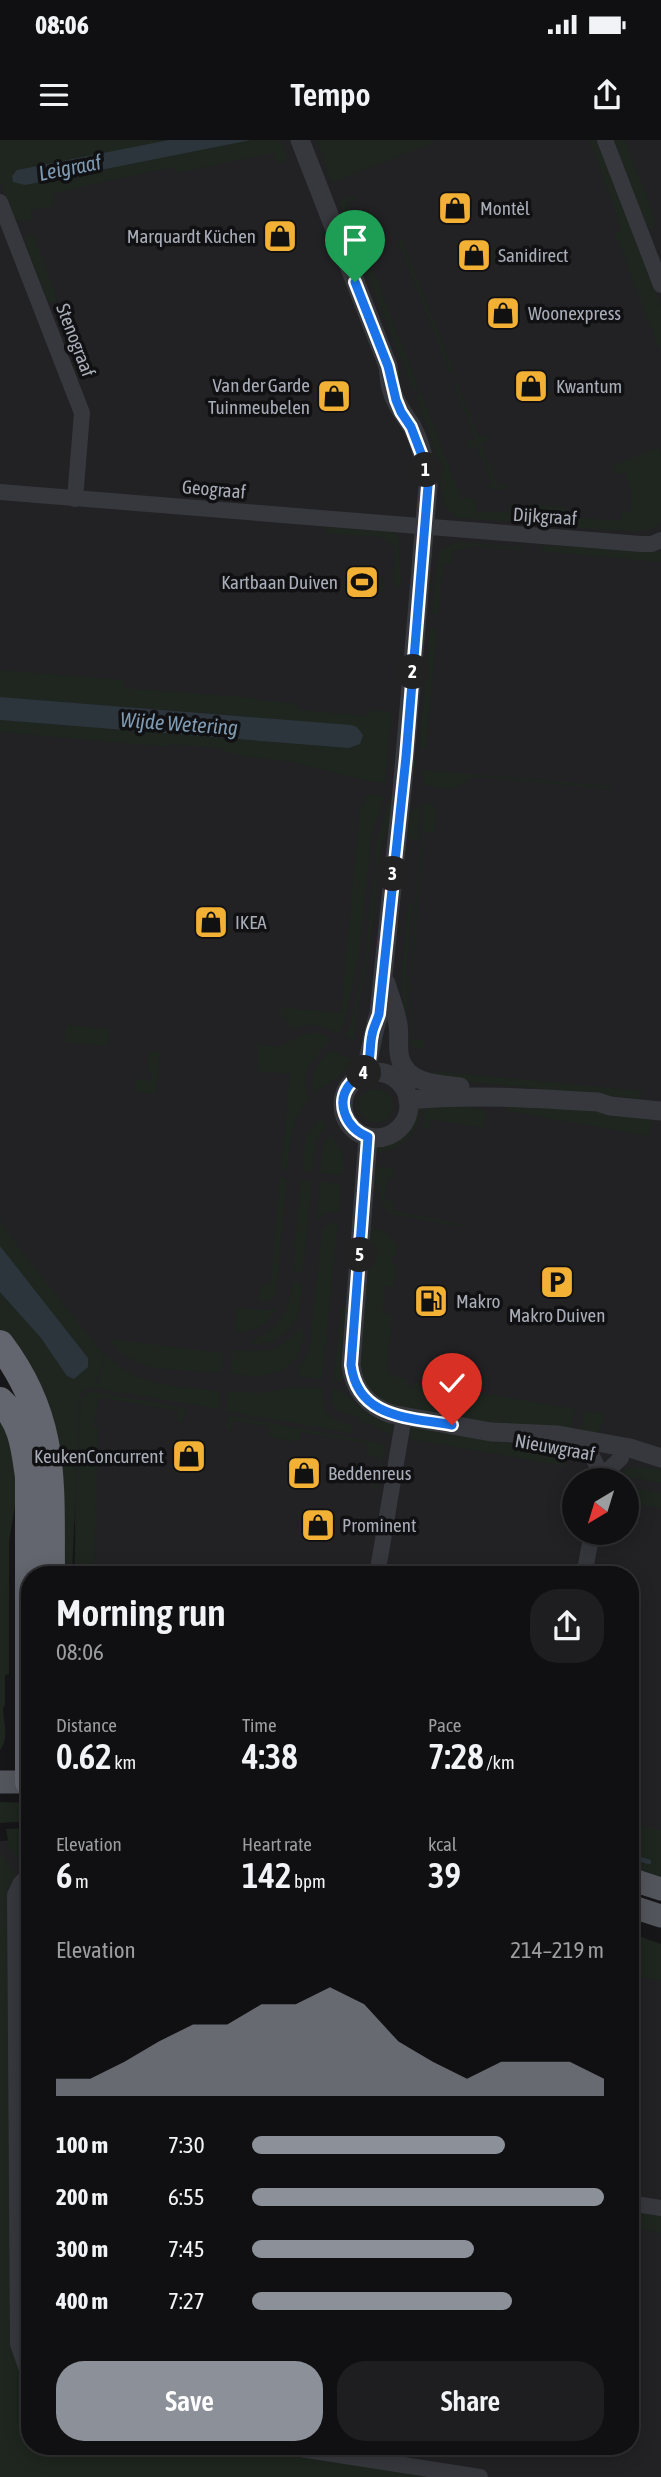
<!DOCTYPE html>
<meta charset="utf-8">
<style>
body{margin:0;font-family:"Asap Condensed",sans-serif;background:#1e1e20;color:#f1f3f6;height:100vh;display:flex;flex-direction:column;font-size:26px;white-space:nowrap}
*{box-sizing:border-box;margin:0}
p{font-size:23px;color:#9c9d9f}
.icon{flex:none;width:38px;height:38px;fill:none;stroke:currentColor;stroke-width:2;stroke-linecap:round;stroke-linejoin:round}
.map{position:relative;flex:1;overflow:hidden}
.side{position:absolute;left:21px;top:1426px;width:618px;height:889px;display:flex;flex-direction:column;background:#101012;border-radius:28px;box-shadow:0 4px 18px #0003,0 0 0 2px #303032}
.side>*{flex:none}
.needle{width:46px;rotate:218deg}
.buttons{position:absolute;left:562px;top:1328px;display:grid;gap:14px}
.buttons a{display:grid;place-items:center;width:77px;height:77px;border-radius:50%;background:#101012;box-shadow:0 4px 18px #0003,0 0 0 2px #303032;font-size:35px}
.pin{position:absolute;display:grid;place-items:center;width:60px;height:60px;color:#fff;margin:-72px -30px;border-radius:50% 50% 50% 0;rotate:-45deg;box-shadow:0 0 7px #0007}
.pin .icon{rotate:45deg}
.km{position:absolute;width:35px;height:35px;margin:-18px;border-radius:50%;background:#222;color:#fff;font-size:19px;line-height:35px;text-align:center}
.round{display:grid;place-items:center;flex:none;width:74px;height:74px;border-radius:28px;background:#1e1e20}
.overview{display:flex;align-items:center;justify-content:space-between;height:119px;padding:0 35px}
h1{font-size:38px;font-weight:600;line-height:52px}
.stats{display:grid;grid-template-columns:repeat(3,1fr);gap:10px;height:119px;padding:7px 35px}
.stats div{display:grid;align-content:center}
.stats b{font-size:35px;font-weight:600}
.stats small{font-size:19px;font-weight:400}
.stats p{font-size:19px}
.chart{height:196px;padding:14px 35px}
.chart p{display:flex;justify-content:space-between}
.chart svg{width:100%;height:126px;margin-top:7px;fill:#8c9099;opacity:.7}
.cta{display:flex;gap:14px;margin-top:auto;padding:14px 35px}
.cta a{flex:1;height:80px;border-radius:28px;background:#8c9099;color:#fff;font-size:28px;font-weight:600;line-height:80px;text-align:center}
.cta a+a{background:#1e1e20;color:#f1f3f6}
ul{padding:0 35px;list-style:none;font-size:23px}
li{display:grid;grid-template-columns:112px 84px 1fr;align-items:center;height:52px}
li i{height:18px;border-radius:9px;background:#8c9099}
.status{display:flex;justify-content:space-between;align-items:center;height:49px;padding:0 35px;background:#101012;direction:ltr}
.status svg{height:19px;fill:currentColor}
header{display:flex;justify-content:space-between;align-items:center;height:91px;padding:0 35px;background:#101012;font-size:32px;font-weight:600}
.map>svg:first-child{display:block}
.built{fill:#222225;fill-rule:evenodd}
.green{fill:#1e261f}
.water{fill:#2c353c}
.lines{fill:none;stroke-linecap:round;stroke-linejoin:round}
.stream{stroke:#2c353c;stroke-width:4.5}
.minor{stroke:#37383d;stroke-width:16}
.tertiary{stroke:#37383d;stroke-width:19}
.primary{stroke:#53555c;stroke-width:23}
.motorway{stroke:#63666e;stroke-width:28}
.route-casing{stroke:#fff;stroke-width:14}
.route{stroke:#1a73e8;stroke-width:9}
.labels{text-anchor:middle;stroke-width:7;stroke-linejoin:round;paint-order:stroke}
.poi-label{font-size:19px;fill:#a8adb8;stroke:#111113;text-anchor:start}
.street-label{font-size:19px;fill:#a8adb8;stroke:#111113}
.water-label{font-size:21px;font-style:italic;fill:#7f9bb3;stroke:#111113}
</style>
<div class="status"><b>08:06</b><svg viewBox="0 0 49 12"><path d="M0 12V9h3v3zM5 12V6h3v6zM10 12V3h3v9zM15 12V0h3v12zM26 1h20v11H26zM47 4h2v5h-2z"/></svg></div>
<header><svg class="icon" aria-label="menu" viewBox="0 0 24 24"><path d="M4 6h16M4 12h16M4 18h16"/></svg>Tempo<svg class="icon" aria-label="share" viewBox="0 0 24 24"><path d="M12 15V3M7 8l5-5 5 5M5 13v7h14v-7"/></svg></header>
<div class="map">
<svg width="661" height="2337" viewBox="0 0 661 2337">
<rect width="100%" height="100%" fill="#161618"/>
<!-- built -->
<g class="built">
<path d="M0,0H661V1726L630,1716V1435H77L68,1223L0,1129ZM574,1340H626V1393H574Z"/>
<polygon points="30,1699 30,2306 630,2306 630,1804 661,1816 661,2337 73,2337 0,2314 0,1701"/>
</g>
<!-- green -->
<g class="green">
<polygon points="0,0 169,0 12,36 14,42 251,0 280,0 288,20 276,23 273,13 177,33 174,27 53,53 54,66 31,70 32,80 21,82 15,79 0,41"/>
<polygon points="317,0 440,0 332,43"/>
<polygon points="589,0 597,0 661,166 661,213 615,93 622,89"/>
<polygon points="613,0 625,0 655,79 654,86 650,88 644,81"/>
<polygon points="354,55 356,59 347,63 419,249 414,251 338,61"/>
<polygon points="33,93 58,163 52,163 47,160 25,104 26,97"/>
<polygon points="401,97 454,233 450,234 397,98"/>
<polygon points="83,212 85,223 94,222 95,229 77,237 72,221 76,213"/>
<polygon points="457,243 479,297 488,294 490,300 481,304 498,347 507,344 507,350 484,348 492,343 477,306 468,309 466,302 475,299 454,244"/>
<polygon points="421,253 462,360 471,357 472,360 476,360 476,371 510,373 511,363 513,363 515,382 458,378 448,371 442,359 439,323 416,256"/>
<polygon points="658,308 661,315 661,381 654,388 637,392 535,384 528,366 530,364 565,367 565,377 620,381 622,371 631,372 631,351 625,332 616,335 612,326"/>
<polygon points="326,387 391,391 399,396 398,404 402,447 397,447 394,443 395,414 392,404 379,397 326,393"/>
<polygon points="458,402 523,407 523,410 474,406 453,411 452,424 443,423 438,474 432,474 438,414 443,408"/>
<polygon points="547,405 661,412 661,422 540,411 543,406"/>
<polygon points="430,489 437,489 426,609 419,609"/>
<polygon points="0,530 123,540 123,548 255,558 255,560 295,563 300,570 367,576 373,570 391,572 385,642 367,641 287,621 240,616 218,608 170,604 169,607 0,592 0,580 349,608 280,579 0,557"/>
<polygon points="422,630 611,646 611,649 477,637 451,649 426,646"/>
<path d="M366,654L384,656L371,695L360,807L344,885L337,894C322,884 308,881 292,890L277,867L341,873L360,666H364Z"/>
<polygon points="389,662 392,665 390,684 381,703 370,809 357,872 354,901 345,895 351,884 365,821 377,699"/>
<polygon points="424,663 433,665 436,670 434,693 424,692 411,844 413,900 424,900 425,908 412,907 409,847"/>
<polygon points="420,664 418,701 408,700 409,672"/>
<polygon points="408,764 412,765 406,837 409,904 404,905 402,838"/>
<polygon points="66,885 110,889 108,906 64,902"/>
<path d="M307,893H319L331,900C315,918 296,933 310,958C290,978 290,1004 287,1030L281,1029L290,934L257,931L258,904L278,907Z"/>
<path d="M332,910L343,916L351,918C346,937 329,942 315,953C307,934 318,923 332,910Z"/>
<polygon points="149,911 160,912 156,954 135,952 137,932 139,940 151,941 152,934 147,931"/>
<polygon points="434,931 642,951 641,959 430,938 430,935"/>
<circle cx="376" cy="966" r="17"/>
<polygon points="427,962 448,962 484,970 486,972 483,988 431,979 429,989 422,988"/>
<path d="M412,963L422,968C417,997 400,1011 372,1013L375,1003C399,1000 410,987 412,963Z"/>
<polygon points="504,964 653,974 649,996 509,971"/>
<polygon points="321,978 326,986 315,1003 312,1032 302,1031 306,996"/>
<polygon points="331,993 343,1017 343,1035 320,1033 323,1004"/>
<path d="M371,1026L394,1029L392,1039L388,1038L384,1060L394,1062L393,1071L463,1084L462,1087L391,1074L382,1065C380,1051 373,1040 371,1026Z"/>
<polygon points="280,1038 287,1038 276,1153 270,1161 262,1162 258,1159 260,1144 270,1145"/>
<polygon points="301,1040 312,1041 303,1130 297,1133 293,1128"/>
<polygon points="319,1041 341,1044 339,1071 325,1073 317,1081"/>
<path d="M0,1080L15,1103L103,1214L95,1248C88,1247 81,1252 79,1258L72,1435H59L13,1203L0,1189Z"/>
<polygon points="338,1081 322,1239 299,1237 298,1230 307,1215 310,1204 322,1091 327,1085"/>
<polygon points="372,1087 385,1092 397,1105 397,1115 392,1116 392,1123 396,1123 394,1146 385,1146 383,1172 392,1174 387,1229 392,1236 407,1239 407,1246 414,1247 415,1241 436,1247 439,1252 436,1273 387,1264 369,1250 359,1227 370,1088"/>
<path d="M293,1142H299L302,1144C301,1155 301,1168 297,1178C289,1194 267,1208 250,1203C254,1198 262,1196 268,1192C285,1180 289,1161 293,1142Z"/>
<path d="M276,1167C271,1185 252,1192 235,1193L237,1168L268,1170Z"/>
<polygon points="341,1167 348,1168 344,1239 341,1242 334,1240"/>
<path d="M302,1185C305,1191 304,1198 301,1206C291,1238 260,1238 232,1234L233,1210C266,1213 280,1212 302,1185Z"/>
<path d="M110,1199L223,1213L221,1233C185,1229 130,1235 110,1199Z"/>
<path d="M105,1214C139,1248 176,1246 220,1251L219,1269L96,1248Z"/>
<path d="M457,1238L460,1239L459,1249L575,1269L570,1293L473,1281C453,1273 445,1257 457,1238Z"/>
<path d="M295,1247L323,1248C322,1274 328,1280 353,1285L352,1293L226,1271L228,1252L261,1253Z"/>
<polygon points="332,1249 343,1252 370,1275 389,1283 394,1290 394,1296 358,1279 358,1276 338,1271 331,1261"/>
<polygon points="90,1251 186,1268 183,1282 177,1281 178,1271 99,1257 93,1287 98,1288 94,1435 74,1435 81,1258"/>
<polygon points="584,1271 604,1274 601,1288 595,1295 580,1294"/>
<polygon points="228,1275 385,1304 377,1349 373,1348 372,1343 376,1343 380,1319 376,1316 366,1315 367,1304 301,1292 299,1302 269,1297 270,1287 233,1280 231,1290 226,1289"/>
<path d="M0,1277L10,1293L17,1354L9,1401V1534L5,1535V1566L3,1567C3,1583 10,1596 0,1610Z"/>
<polygon points="411,1286 568,1313 565,1326 404,1298 405,1290"/>
<polygon points="632,1327 661,1329 661,1343 614,1335"/>
<polygon points="627,1347 661,1353 661,1368 627,1362"/>
<polygon points="0,1662 30,1663 30,1681 0,1683"/>
<polygon points="630,1684 661,1690 661,1740 630,1731"/>
<polygon points="30,1688 30,1725 24,1727 9,1707 6,1689"/>
<polygon points="0,1712 16,1735 8,1749 11,2207 21,2236 30,2249 30,2306 238,2307 437,2337 0,2337"/>
<polygon points="26,1748 29,1756 24,1784 30,1785 30,1812 26,1839 30,1840 30,1846 23,1845 22,1760"/>
<polygon points="630,1793 661,1804 661,1841 630,1835"/>
<polygon points="23,1858 30,1859 30,1879 23,1921 30,1922 25,1951 30,1952 24,1989 30,1990 30,2023 24,2062 30,2063 30,2096 26,2123 30,2124 30,2197 24,2194 22,1860"/>
<polygon points="630,2071 661,2076 661,2093 630,2087"/>
</g>
<!-- water -->
<g class="water">
<polygon points="169,0 251,0 25,45 13,42 12,36 17,30"/>
<polygon points="0,557 351,585 357,587 363,595 360,604 349,608 0,580"/>
<polygon points="0,1106 88,1218 88,1227 74,1239 67,1236 41,1198 0,1152"/>
</g>
<g class="lines">
<!-- stream -->
<polyline class="stream" points="630,1716 649,1722"/>
<!-- minor -->
<g class="minor">
<polyline points="605,0 661,145"/>
<polyline points="0,62 82,273 75,359"/>
<polyline points="0,352 641,404 652,404 661,400"/>
<polyline points="591,1314 602,1336"/>
<polyline points="601,1340 602,1336 621,1318"/>
<polyline points="377,1435 404,1276"/>
<polyline points="584,1435 592,1393"/>
<polyline points="30,1734 20,1744 15,1755 18,2204 30,2238"/>
<polyline points="630,2063 661,2068"/>
<polyline points="281,2306 480,2337"/>
</g>
<!-- tertiary -->
<g class="tertiary">
<path d="M300,0L388,226C389,233 389,241 391,248C395,264 404,274 412,287C421,304 426,326 428,346L402,651L379,874C372,894 371,914 364,934"/>
<path d="M386,843C390,857 396,871 398,885C400,896 397,908 400,918C406,944 439,944 460,947"/>
<circle cx="376" cy="965" r="33"/>
<path d="M408,960C471,954 535,958 598,962L610,966L661,971"/>
<path d="M368,997L351,1225C354,1250 367,1265 391,1274L491,1292L558,1295L630,1308L661,1318"/>
</g>
<!-- primary -->
<g class="primary">
<polyline points="0,1642 30,1642"/>
<polyline points="630,1739 661,1749"/>
<polyline points="630,1766 661,1776"/>
</g>
<!-- motorway -->
<g class="motorway">
<path d="M0,1204C58,1281 50,1344 51,1435"/>
<path d="M0,1261C23,1281 25,1309 29,1337V1642"/>
</g>
</g>
<g class="lines">
<!-- route casing -->
<g class="route-casing">
<path id="route" d="M355,142L388,226L396,260L401,272L411,287L424,321L428,346L406,617L379,874C377,881 373,888 372,895C369,907 372,923 364,933C361,937 354,939 351,943C334,962 346,988 368,997L351,1225C358,1279 409,1277 452,1285"/>
</g>
<!-- route -->
<use href="#route" class="route"/>
</g>
<!-- icons -->
<defs>
<g id="shop-square" transform="scale(1.75)"><rect x="-9" y="-9" width="18" height="18" rx="4" fill="#f2b134" stroke="#111113"/><path d="M-5-2.5h2.3a2.7 3.5 0 0 1 5.4 0H5L5.5 6h-11ZM-1.5-2.5h3a1.5 2.3 0 0 0-3 0Z" fill="#111"/></g>
<g id="stadium-square" transform="scale(1.75)"><rect x="-9" y="-9" width="18" height="18" rx="4" fill="#f2b134" stroke="#111113"/><path d="M0-5a6.5 5 0 1 0 0 10a6.5 5 0 1 0 0-10ZM-3.5-1.8h7v3.6h-7Z" fill="#111"/></g>
<g id="parking-square" transform="scale(1.75)"><rect x="-9" y="-9" width="18" height="18" rx="4" fill="#f2b134" stroke="#111113"/><path d="M-3.5-5.5H1a3.5 3.5 0 0 1 0 7H-1V5.5H-3.5ZM-1-3.4V-.6H.8a1.4 1.4 0 0 0 0-2.8Z" fill="#111"/></g>
<g id="fuel-square" transform="scale(1.75)"><rect x="-9" y="-9" width="18" height="18" rx="4" fill="#f2b134" stroke="#111113"/><path d="M-5.5-6h7V0h2V4h1.3V-2.5L3-4.5l.8-.8L6-3V5H2.5V1h-1V6h-7ZM-4.2-4.7v3.2H.2V-4.7Z" fill="#111"/></g>
</defs>
<g fill-rule="evenodd">
<use href="#shop-square" x="455" y="68"/>
<use href="#shop-square" x="280" y="96"/>
<use href="#shop-square" x="474" y="115"/>
<use href="#shop-square" x="503" y="173"/>
<use href="#shop-square" x="531" y="246"/>
<use href="#shop-square" x="334" y="256"/>
<use href="#stadium-square" x="362" y="442"/>
<use href="#shop-square" x="211" y="782"/>
<use href="#parking-square" x="557" y="1142"/>
<use href="#fuel-square" x="431" y="1161"/>
<use href="#shop-square" x="189" y="1316"/>
<use href="#shop-square" x="304" y="1333"/>
<use href="#shop-square" x="318" y="1385"/>
</g>
<g class="labels">
<!-- poi labels -->
<g class="poi-label">
<text x="480" y="75">Montèl</text>
<text x="256" y="103" text-anchor="end">Marquardt Küchen</text>
<text x="498" y="122">Sanidirect</text>
<text x="528" y="180">Woonexpress</text>
<text x="310" y="252" text-anchor="end">Van der Garde<tspan x="310" dy="22">Tuinmeubelen</tspan></text>
<text x="556" y="253">Kwantum</text>
<text x="338" y="449" text-anchor="end">Kartbaan Duiven</text>
<text x="235" y="789">IKEA</text>
<text x="456" y="1168">Makro</text>
<text x="557" y="1182" text-anchor="middle">Makro Duiven</text>
<text x="164" y="1323" text-anchor="end">KeukenConcurrent</text>
<text x="328" y="1340">Beddenreus</text>
<text x="342" y="1392">Prominent</text>
</g>
<!-- street labels -->
<g class="street-label">
<text transform="translate(76 200) rotate(69)" y="7">Stenograaf</text>
<text transform="translate(214 349) rotate(5)" y="7">Geograaf</text>
<text transform="translate(545 376) rotate(4)" y="7">Dijkgraaf</text>
<text transform="translate(555 1307) rotate(10)" y="7">Nieuwgraaf</text>
</g>
<!-- water labels -->
<g class="water-label">
<text transform="translate(70 28) rotate(-11)" y="7">Leigraaf</text>
<text transform="translate(179 584) rotate(4)" y="7">Wijde Wetering</text>
</g>
</g>
</svg>
<div class="buttons">
<a><svg class="needle" viewBox="-14 -14 28 28"><path d="M0-13l5 13h-10z" fill="#e53935"/><path d="M0 13l5-13h-10z" fill="#9c9d9f"/></svg></a>
</div>
<div class="pin" style="left:355px;top:142px;background:#1e9e55"><svg class="icon" aria-label="arrive" viewBox="0 0 24 24"><path d="M6 21V4h12l-3 4 3 4H6"/></svg></div>
<div class="pin" style="left:452px;top:1285px;background:#d93025"><svg class="icon" aria-label="check" viewBox="0 0 24 24"><path d="M5 12l5 5 9-10"/></svg></div>
<b class="km" style="left:426px;top:330px">1</b>
<b class="km" style="left:413px;top:532px">2</b>
<b class="km" style="left:393px;top:734px">3</b>
<b class="km" style="left:364px;top:933px">4</b>
<b class="km" style="left:360px;top:1115px">5</b>
<section class="side">
<div class="overview"><div><h1>Morning run</h1><p>08:06</p></div><a class="round"><svg class="icon" aria-label="share" viewBox="0 0 24 24"><path d="M12 15V3M7 8l5-5 5 5M5 13v7h14v-7"/></svg></a></div>
<div class="stats">
<div><p>Distance</p><b>0.62<small> km</small></b></div>
<div><p>Time</p><b>4:38</b></div>
<div><p>Pace</p><b>7:28<small> /km</small></b></div>
</div>
<div class="stats">
<div><p>Elevation</p><b>6<small> m</small></b></div>
<div><p>Heart rate</p><b>142<small> bpm</small></b></div>
<div><p>kcal</p><b>39</b></div>
</div>
<div class="chart"><p><span>Elevation</span>214–219 m</p>
<svg viewBox="0 0 160 44" preserveAspectRatio="none"><path d="M0 44V38L10 38L20 32L30 25L40 19L50 19L60 12L70 12L80 6L90 12L100 25L110 32L120 38L130 32L140 32L150 32L160 38V44z"/></svg>
</div>
<ul>
<li><b>100 m</b>7:30<i style="width:72%"></i></li>
<li><b>200 m</b>6:55<i style="width:100%"></i></li>
<li><b>300 m</b>7:45<i style="width:63%"></i></li>
<li><b>400 m</b>7:27<i style="width:74%"></i></li>
</ul>
<div class="cta"><a>Save</a><a>Share</a></div>
</section>
</div>
